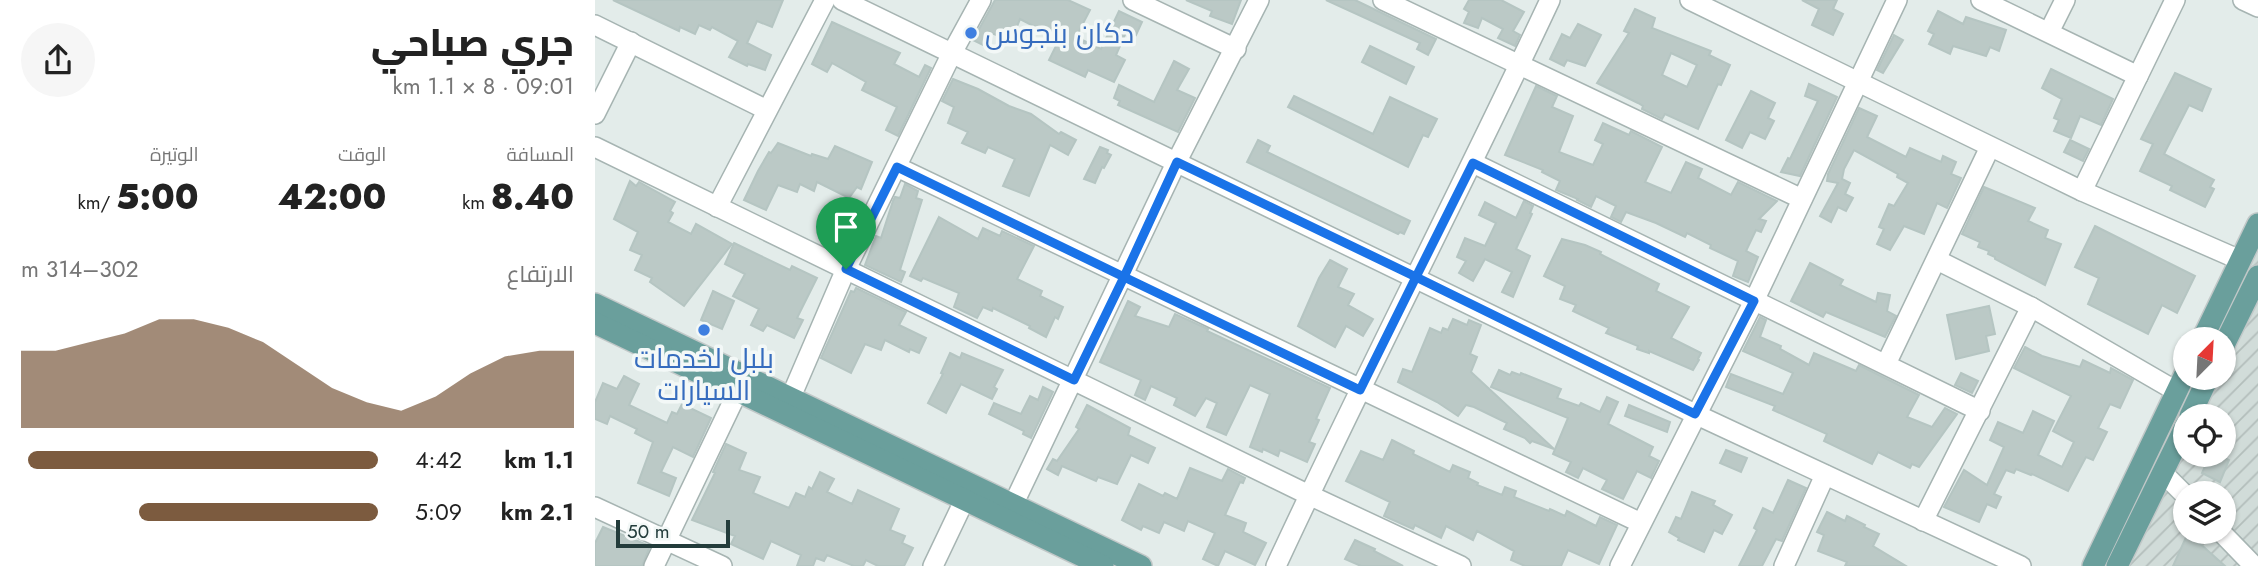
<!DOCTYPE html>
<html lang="ar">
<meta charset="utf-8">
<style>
body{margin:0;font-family:Jost,Cairo,sans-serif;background:#f6f6f6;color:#222;direction:rtl;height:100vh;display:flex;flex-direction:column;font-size:26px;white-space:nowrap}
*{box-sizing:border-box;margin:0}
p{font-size:23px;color:#767676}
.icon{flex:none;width:38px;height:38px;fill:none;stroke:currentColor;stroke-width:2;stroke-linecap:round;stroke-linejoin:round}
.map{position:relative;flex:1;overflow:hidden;direction:ltr}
.side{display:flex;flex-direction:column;background:#fff;width:595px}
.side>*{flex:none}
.needle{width:46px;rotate:24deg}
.controls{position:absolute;left:1578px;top:327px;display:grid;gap:14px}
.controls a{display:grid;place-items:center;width:63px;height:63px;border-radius:50%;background:#fff;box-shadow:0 2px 5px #0004;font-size:35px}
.scale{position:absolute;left:21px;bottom:18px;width:114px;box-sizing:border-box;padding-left:7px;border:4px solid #233c3b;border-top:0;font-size:19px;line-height:24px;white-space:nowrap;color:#233c3b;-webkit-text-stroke:5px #f3f8f7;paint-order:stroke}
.pin{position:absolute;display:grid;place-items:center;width:60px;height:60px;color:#fff;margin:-72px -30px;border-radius:50% 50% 50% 0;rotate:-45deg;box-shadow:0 0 7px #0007}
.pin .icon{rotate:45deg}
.round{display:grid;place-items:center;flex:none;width:74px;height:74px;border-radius:37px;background:#f6f6f6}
.summary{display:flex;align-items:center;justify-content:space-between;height:119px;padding:0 21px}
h1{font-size:38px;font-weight:800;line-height:52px}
.metrics{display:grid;grid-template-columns:repeat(3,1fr);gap:10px;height:119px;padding:7px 21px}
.metrics div{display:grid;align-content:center}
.metrics b{font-size:35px;font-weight:800}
.metrics small{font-size:19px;font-weight:400}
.metrics p{font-size:19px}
.chart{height:196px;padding:14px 21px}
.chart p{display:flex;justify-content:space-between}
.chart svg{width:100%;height:126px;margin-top:7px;fill:#7c5b3f;opacity:.7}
ul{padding:0 21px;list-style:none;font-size:23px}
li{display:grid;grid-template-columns:112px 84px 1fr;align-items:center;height:52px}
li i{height:18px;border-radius:9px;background:#7c5b3f}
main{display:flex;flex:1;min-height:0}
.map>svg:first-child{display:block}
.industrial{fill:url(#industrial-furrows);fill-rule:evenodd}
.building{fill:#bbc9c6;stroke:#b5c5c2;stroke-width:2;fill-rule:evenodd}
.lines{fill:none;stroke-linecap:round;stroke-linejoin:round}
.minor-casing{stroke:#a6b4b2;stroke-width:22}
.major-casing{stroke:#c1c8c8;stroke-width:24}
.minor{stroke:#fff;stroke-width:19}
.major{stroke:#6a9f9c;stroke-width:21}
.route-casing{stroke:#fff;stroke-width:14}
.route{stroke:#1a73e8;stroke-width:9}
.shop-dot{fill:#3f7fe0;stroke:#f3f8f7;stroke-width:2.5}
.labels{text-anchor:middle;stroke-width:7;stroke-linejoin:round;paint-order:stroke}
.shop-label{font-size:28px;fill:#366cbe;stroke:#f3f8f7;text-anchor:start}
</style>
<main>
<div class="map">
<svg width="1663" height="566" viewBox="0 0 1663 566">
<defs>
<pattern id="industrial-furrows" width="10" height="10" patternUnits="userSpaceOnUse" patternTransform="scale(1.75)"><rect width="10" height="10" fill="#d1dcd9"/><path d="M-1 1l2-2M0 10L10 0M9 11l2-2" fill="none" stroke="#b3bebb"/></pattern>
</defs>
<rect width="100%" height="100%" fill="#e3ecea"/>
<!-- industrial -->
<path class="industrial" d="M1663,217V566H1495L1591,378H1629V340L1604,339ZM1591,416H1629V455H1591ZM1591,494H1629V532H1591Z"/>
<!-- building -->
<g class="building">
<polygon points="18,0 188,0 177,27 162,21 152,43 176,55 170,70 153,64 152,66 134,57 143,41 117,27 115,30 104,25 100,34 85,27 84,31"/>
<polygon points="400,0 473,0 495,10 481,37 506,49 524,11 547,22 541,35 532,30 521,55 530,60 519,82 493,70 490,77 454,60 462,44 454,40 456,35 425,19 416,41 394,32 388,45 378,40"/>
<polygon points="591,0 646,0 637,24 615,16 617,11"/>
<polygon points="731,0 760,0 841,39 833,55 822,49 825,43"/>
<polygon points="874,0 906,0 929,12 918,31 925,35 920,46 903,38 908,29 887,18 883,28 869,23 874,12 869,9"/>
<polygon points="1207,0 1242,0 1238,9 1248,14 1238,35 1217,25 1224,9"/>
<path d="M1040,9L1060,18L1057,28L1116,51L1114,55L1135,65L1126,85L1123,84L1103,129L1070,114L1067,119L1047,109L1048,106L1043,103L1002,83L1034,33L1029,31ZM1076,53L1102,65L1092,87L1067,75Z"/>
<polygon points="1343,11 1368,24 1371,17 1411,30 1404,51 1395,47 1391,56 1358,46 1355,54 1334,44 1339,34 1333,31"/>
<polygon points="237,22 305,53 299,64 324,77 330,65 336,68 303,136 291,130 302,107 267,90 271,82 237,63 232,72 217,64"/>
<polygon points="983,24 1006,35 990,66 972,60 969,66 955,59 967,34 975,38"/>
<polygon points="1299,35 1308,40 1288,73 1282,70"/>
<polygon points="775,46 819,67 811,84 767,62"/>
<polygon points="579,61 594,69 582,90 600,98 583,132 523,105 525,101 519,98 524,85 559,102"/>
<polygon points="1456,69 1518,99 1506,125 1485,116 1476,138 1459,131 1464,120 1459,118 1467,99 1447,88"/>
<polygon points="1580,73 1616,89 1607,111 1594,105 1569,154 1619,180 1615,187 1619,189 1610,207 1575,190 1577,186 1545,171 1558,144 1546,139"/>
<polygon points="358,79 383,89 414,106 436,114 464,134 466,132 481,140 473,155 455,145 434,196 408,186 420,159 393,147 390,153 367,143 373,132 353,123 359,107 347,101"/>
<polygon points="1214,84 1242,97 1205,176 1186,172 1193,158 1195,159 1223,101 1210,96"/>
<polygon points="941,86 962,96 957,107 978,116 964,152 998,165 1008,144 1000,140 1008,123 1034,135 1036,131 1067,147 1050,182 1076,193 1091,162 1107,169 1103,178 1136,195 1143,182 1182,201 1164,219 1171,221 1166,232 1161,230 1151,251 1163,257 1153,282 1138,276 1143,261 1115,248 1116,245 1092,233 1090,237 1061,223 1031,212 1026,222 1016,217 1021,206 1001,196 996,207 982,200 983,199 961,190 965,181 947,172 948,170 910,155"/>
<polygon points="1156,91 1180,103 1173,118 1179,121 1170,139 1155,132 1147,148 1131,140"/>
<polygon points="699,96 778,134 795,97 842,119 833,137 828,135 813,167 693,107"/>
<polygon points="1264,108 1282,116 1272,137 1311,157 1315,148 1346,162 1348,156 1361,162 1356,174 1366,178 1352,208 1342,203 1329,234 1309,226 1295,250 1282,244 1289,229 1284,227 1294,204 1299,206 1313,183 1302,177 1303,174 1259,150 1249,169 1247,179 1255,183 1250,194 1258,198 1251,211 1243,207 1236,222 1225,216 1243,183 1232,181 1233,174"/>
<polygon points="663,140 675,146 672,152 815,221 809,234 805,232 803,234 652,162"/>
<polygon points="1475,140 1494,149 1488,161 1469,152"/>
<polygon points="183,143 216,156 217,154 233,159 240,146 277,162 266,189 262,187 254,198 222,182 219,191 205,184 202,192 183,185 171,210 149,200 163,171 174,152 176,153"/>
<polygon points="505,147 513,150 512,153 516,155 509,168 507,167 500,183 489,179"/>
<polygon points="35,181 41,186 44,182 80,202 75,211 78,213 73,222 96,234 101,224 137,244 89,306 55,282 57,278 40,270 47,255 35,250 43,232 19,219"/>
<polygon points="310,184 323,191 321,198 327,200 305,270 310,272 306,282 270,265 281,236 286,238 298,201 300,197 305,198"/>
<polygon points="1389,187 1440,208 1433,221 1453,230 1450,238 1466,244 1450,285 1400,259 1400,257 1393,254 1394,251 1383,247 1385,242 1367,234"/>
<polygon points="929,201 938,206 935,213 937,214 921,249 935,256 918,297 907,292 917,272 890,259 878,281 864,273 871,261 862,257 870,238 890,246 901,223 884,215 890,202 921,218"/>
<polygon points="344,217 383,239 388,228 405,236 407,231 439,246 422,279 447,291 445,296 468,307 463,319 460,317 451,337 434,328 435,326 398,308 397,311 388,307 382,318 359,307 364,293 328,278 326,281 315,276"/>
<polygon points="247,218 260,223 251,240 236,234"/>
<polygon points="1500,226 1600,276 1582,313 1567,305 1553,334 1493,304 1504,278 1480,267"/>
<polygon points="967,239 990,245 1006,252 1005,254 1064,284 1061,291 1094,307 1076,338 1106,353 1103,359 1104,360 1098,370 1054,351 1054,353 1042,349 1043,346 1011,333 1014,328 978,311 981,305 965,299 970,286 949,276"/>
<polygon points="139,243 195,270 197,266 222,278 202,318 208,320 199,338 172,325 168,331 156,325 164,309 138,296 150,274 130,264"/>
<polygon points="735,260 752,269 743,287 759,294 753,305 778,319 768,336 751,326 740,347 703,326 724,278"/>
<polygon points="1215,263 1248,280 1245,285 1281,302 1283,293 1295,295 1292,311 1301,316 1290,337 1231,312 1228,317 1196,301"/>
<polygon points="261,288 311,312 304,325 331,338 324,353 315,349 314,352 290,340 286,350 270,344 256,373 226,358 256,291 259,292"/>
<polygon points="118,291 139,301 127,329 106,320"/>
<polygon points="533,301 545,307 540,316 574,327 580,314 613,329 612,331 735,388 721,419 724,420 714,442 720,444 712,462 685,450 683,456 668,449 667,452 655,447 675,394 655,385 631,435 612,427 622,403 611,398 600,416 579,405 582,398 556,386 550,400 540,395 546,380 505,362"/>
<polygon points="1394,306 1400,334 1391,336 1394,351 1361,359 1352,315"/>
<polygon points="1165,317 1171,320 1165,337 1186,346 1185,349 1214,365 1219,353 1261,371 1264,365 1324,395 1312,417 1337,427 1350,408 1362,414 1324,467 1317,464 1315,468 1283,452 1277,464 1229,441 1232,434 1178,410 1180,406 1131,387 1136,374 1188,394 1198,373 1148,351"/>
<polygon points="858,319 872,325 874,320 886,325 875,354 882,357 876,372 959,449 937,441 935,443 930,438 909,429 912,423 879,407 871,405 863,416 842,402 803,382 808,369 817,372 835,328 846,333 848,328 853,330"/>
<polygon points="1430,347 1447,356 1485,367 1488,360 1515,373 1516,368 1538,380 1525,408 1515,404 1503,428 1512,432 1498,460 1491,457 1473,491 1437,474 1436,475 1421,469 1419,473 1411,470 1399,494 1406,497 1401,508 1392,504 1384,522 1349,507 1369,470 1392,485 1409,447 1395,440 1403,422 1428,433 1438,411 1459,421 1443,455 1467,467 1479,442 1458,431 1476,396 1419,368"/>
<polygon points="355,353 365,358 367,353 408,370 399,387 402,389 397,399 366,384 351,413 333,403 348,374 346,373"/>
<polygon points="904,370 915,375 917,372 925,375 926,373 966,389 962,398 984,406 986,403 1005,412 1012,397 1023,402 1013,424 1058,447 1054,456 1064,461 1056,478 1042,471 1028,499 1007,489 1012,480 988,468 983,478 971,472 976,462 958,454 973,418 896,387"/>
<polygon points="1366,373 1383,381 1377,393 1360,385"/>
<polygon points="29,376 44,384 34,405 72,423 77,412 82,414 87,404 116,418 98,457 78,447 66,472 81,478 74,496 43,483 58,442 40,433 42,429 15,416 12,424 0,419 0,402 8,383 22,389"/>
<polygon points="448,387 458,392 436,438 428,434 429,431 394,414 399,403 426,414 435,396 443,400"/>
<polygon points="492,405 535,428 533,435 560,448 553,463 536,455 522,484 503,477 501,481 467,466 463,475 452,469 458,459 462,461 484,429 481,427"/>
<polygon points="1034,405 1075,422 1072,432 1030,416"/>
<polygon points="797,440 819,451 818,454 855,472 858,465 875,472 873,478 883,483 882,485 907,495 910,487 921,491 919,497 954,511 955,509 970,516 972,511 1001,526 1005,517 1022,525 1004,564 973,550 966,566 930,566 916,560 919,551 882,531 878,540 851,526 846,538 820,525 818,529 789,516 795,502 751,481 766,451 788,460"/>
<polygon points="131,444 151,453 144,470 165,477 158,493 194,508 201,493 210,497 214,487 217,489 225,472 239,479 232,492 257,504 263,490 304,509 295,530 310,536 307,543 318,548 309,566 283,566 271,560 268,566 259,566 232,555 229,561 221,558 218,566 202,566 206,555 176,541 168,559 136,544 140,536 97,520 120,473 118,472"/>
<polygon points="1131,450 1152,458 1146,472 1125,463"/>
<polygon points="1615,455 1623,455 1634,460 1625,482 1607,473"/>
<polygon points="595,468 627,481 633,469 650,478 648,483 645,482 630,515 651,523 648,532 671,543 660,565 630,551 623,566 608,559 620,533 593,521 589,531 569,522 564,533 548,526 546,530 527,520 544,484 568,496 570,493 582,499"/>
<polygon points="1193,480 1211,488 1187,541 1181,539 1167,566 1144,566 1162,530 1159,528 1168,508 1178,513"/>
<polygon points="1097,492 1120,501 1118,505 1137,515 1127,534 1119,530 1109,552 1083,540 1084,538 1074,532 1081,517 1086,519"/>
<polygon points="1232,512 1250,521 1252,516 1270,525 1269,527 1284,534 1278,546 1311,566 1250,566 1252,562 1223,551 1229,535 1222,532"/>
<polygon points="8,527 55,546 47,566 0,566 0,543"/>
<polygon points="1593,533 1630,566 1578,566"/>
<polygon points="760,540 780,549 779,551 808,566 766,566 750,559"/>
</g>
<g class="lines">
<!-- minor casing -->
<g class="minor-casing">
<g id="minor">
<polyline points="247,0 1100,414 1426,566"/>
<polyline points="538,0 641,49"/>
<polyline points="788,0 1207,199"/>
<polyline points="1095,0 1487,191 1645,260"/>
<polyline points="1386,0 1543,76"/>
<polyline points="1648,0 1663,7"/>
<polyline points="0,25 172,110"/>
<polyline points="1454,32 1470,0"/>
<polyline points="0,114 36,42"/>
<polyline points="0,147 714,495 866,566"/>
<polyline points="878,163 1385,411"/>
<polyline points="302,167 1046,523"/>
<polyline points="1487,191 1580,0"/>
<polyline points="122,207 230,0"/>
<polyline points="1342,260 1436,307 1581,391"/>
<polyline points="1291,364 1395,147"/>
<polyline points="189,413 251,269 357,53 386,0"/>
<polyline points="1568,473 1591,496"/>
<polyline points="418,505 582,161 664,0"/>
<polyline points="0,507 127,566"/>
<polyline points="1328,521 1436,307"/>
<polyline points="1626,532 1659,566"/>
<polyline points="59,566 143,391"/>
<polyline points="338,566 369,501"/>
<path d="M681,566C769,376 866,190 955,0"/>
<polyline points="1025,566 1159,301 1302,0"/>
<polyline points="1189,566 1230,475"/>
</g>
</g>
<!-- major casing -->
<g class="major-casing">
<g id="major">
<polyline points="0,304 546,566"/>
<polyline points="0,323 508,566"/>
<polyline points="1607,340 1663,224"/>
<polyline points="1629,345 1663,276"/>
<polyline points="1595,416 1613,378"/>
<polyline points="1498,566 1591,372"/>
<polyline points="1522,566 1591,425"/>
</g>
</g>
<!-- minor -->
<use href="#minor" class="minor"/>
<!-- major -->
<use href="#major" class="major"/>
</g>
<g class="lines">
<!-- route casing -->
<g class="route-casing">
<polyline id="route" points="251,269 479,380 529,277 765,390 821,277 1100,414 1159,301 878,163 821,277 582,162 529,277 302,167 251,269"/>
</g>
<!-- route -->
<use href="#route" class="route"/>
</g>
<!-- markers -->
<g class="shop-dot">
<circle cx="376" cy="33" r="7"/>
<circle cx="109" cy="330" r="7"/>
</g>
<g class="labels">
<!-- shop labels -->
<g class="shop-label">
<text x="390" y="43">دكان بنجوس</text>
<text x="109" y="368" text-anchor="middle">بلبل لخدمات<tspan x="109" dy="32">السيارات</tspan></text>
</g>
</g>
</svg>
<div class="controls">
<a><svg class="needle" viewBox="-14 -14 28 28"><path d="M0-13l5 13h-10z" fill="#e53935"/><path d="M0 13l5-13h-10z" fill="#767676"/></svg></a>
<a><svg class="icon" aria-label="locate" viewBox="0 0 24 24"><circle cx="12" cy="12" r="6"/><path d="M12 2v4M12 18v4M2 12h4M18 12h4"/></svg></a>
<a><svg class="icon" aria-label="layers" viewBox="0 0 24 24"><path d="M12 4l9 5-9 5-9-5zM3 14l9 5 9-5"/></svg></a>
</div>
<div class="scale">50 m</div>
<div class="pin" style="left:251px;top:269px;background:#1e9e55"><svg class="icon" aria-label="arrive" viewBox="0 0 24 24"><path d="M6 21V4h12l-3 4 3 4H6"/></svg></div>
</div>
<section class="side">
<div class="summary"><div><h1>جري صباحي</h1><p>09:01 · 8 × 1.1 km</p></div><a class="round"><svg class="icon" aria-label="share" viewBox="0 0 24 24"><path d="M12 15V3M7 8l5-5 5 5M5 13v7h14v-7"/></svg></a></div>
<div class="metrics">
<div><p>المسافة</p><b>8.40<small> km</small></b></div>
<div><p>الوقت</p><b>42:00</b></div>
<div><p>الوتيرة</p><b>5:00<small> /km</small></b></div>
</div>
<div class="chart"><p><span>الارتفاع</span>302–314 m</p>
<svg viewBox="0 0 160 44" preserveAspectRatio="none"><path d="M0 44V17L10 17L20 14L30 11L40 6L50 6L60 9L70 14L80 22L90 30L100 35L110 38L120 33L130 25L140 19L150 17L160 17V44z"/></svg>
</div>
<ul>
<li><b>1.1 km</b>4:42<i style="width:98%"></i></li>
<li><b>2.1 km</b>5:09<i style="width:67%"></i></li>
</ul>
</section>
</main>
